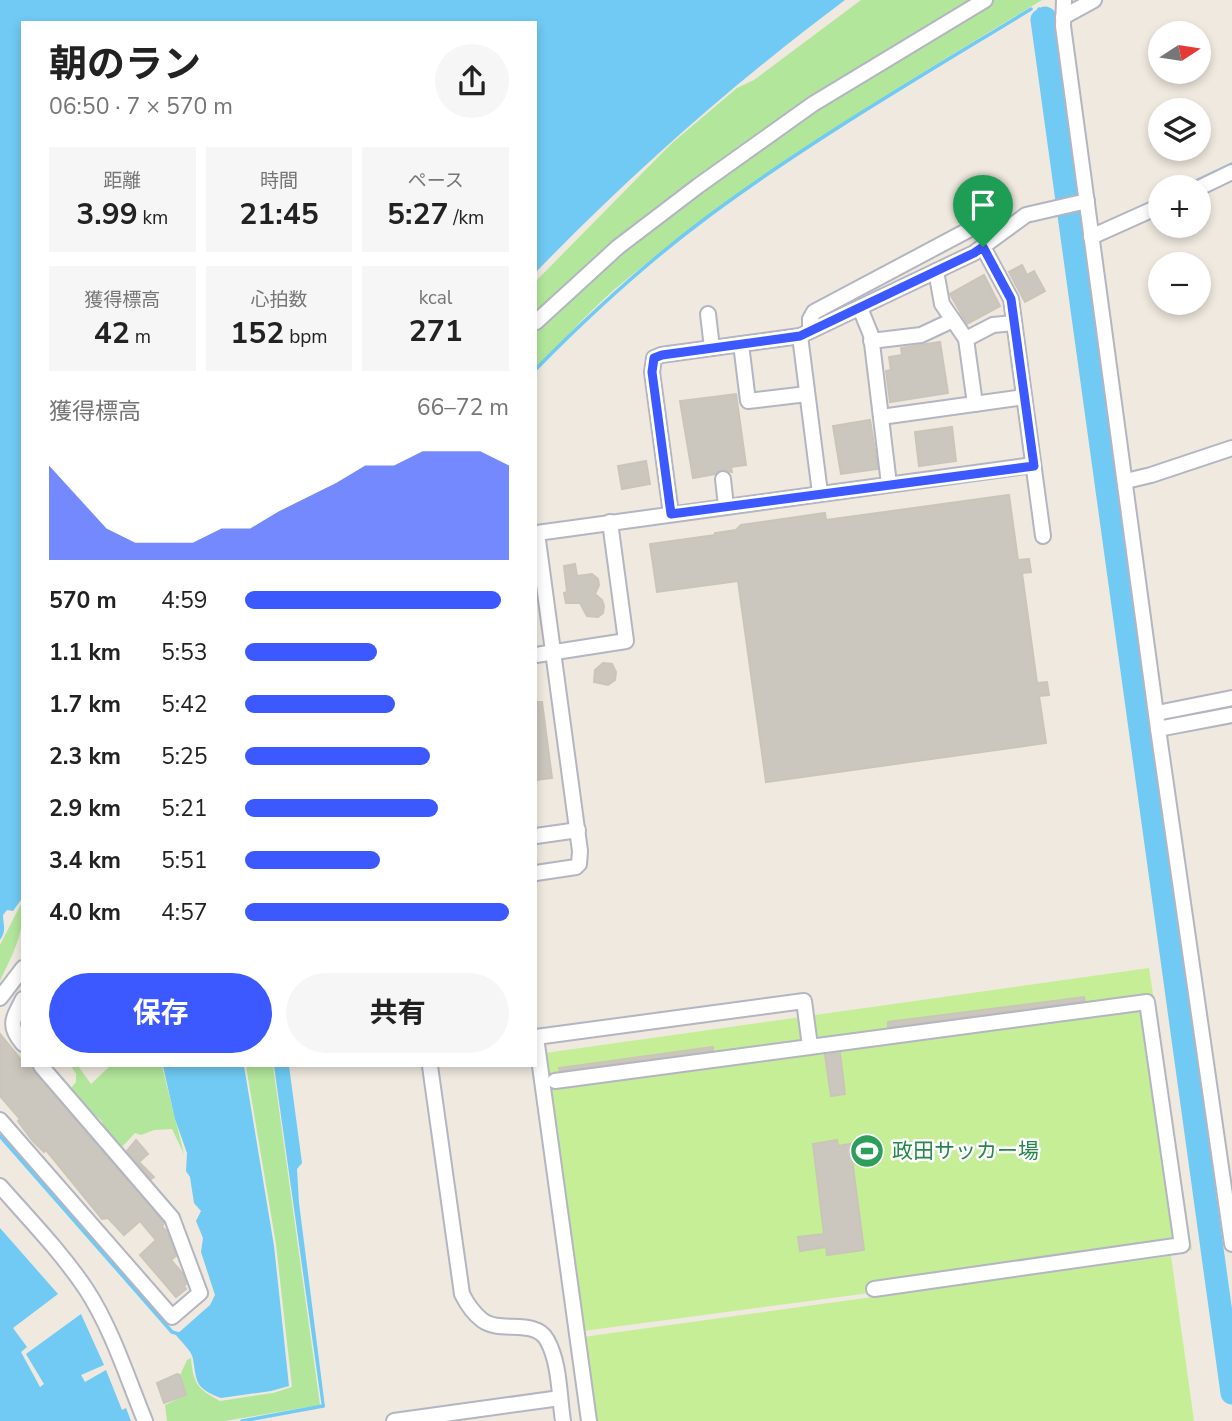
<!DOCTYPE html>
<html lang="ja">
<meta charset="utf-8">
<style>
body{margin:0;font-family:"Nunito Sans","Noto Sans JP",sans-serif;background:#f6f6f6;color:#222;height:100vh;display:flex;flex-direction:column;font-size:26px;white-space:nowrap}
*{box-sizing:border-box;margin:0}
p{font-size:23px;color:#767676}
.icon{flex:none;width:38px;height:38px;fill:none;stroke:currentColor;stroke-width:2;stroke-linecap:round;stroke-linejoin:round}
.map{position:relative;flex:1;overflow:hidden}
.sheet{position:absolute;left:21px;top:21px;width:516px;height:1046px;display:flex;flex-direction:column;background:#fff;border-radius:0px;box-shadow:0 4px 10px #0003}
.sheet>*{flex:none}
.needle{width:46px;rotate:78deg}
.tools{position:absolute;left:1148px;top:21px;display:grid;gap:14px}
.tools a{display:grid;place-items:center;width:63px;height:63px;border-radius:50%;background:#fff;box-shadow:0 4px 10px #0003;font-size:35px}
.pin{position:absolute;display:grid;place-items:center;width:60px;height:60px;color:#fff;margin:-72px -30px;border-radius:50% 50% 50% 0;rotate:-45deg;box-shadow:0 0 7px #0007}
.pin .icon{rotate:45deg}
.round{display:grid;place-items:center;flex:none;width:74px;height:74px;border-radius:37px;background:#f6f6f6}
.headline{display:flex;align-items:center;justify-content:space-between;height:119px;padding:0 28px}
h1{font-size:38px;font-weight:700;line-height:52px}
.figures{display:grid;grid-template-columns:repeat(3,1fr);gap:10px;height:119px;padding:7px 28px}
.figures div{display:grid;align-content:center;border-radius:0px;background:#f6f6f6;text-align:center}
.figures b{font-size:30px;font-weight:700}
.figures small{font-size:19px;font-weight:400}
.figures p{font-size:19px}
.chart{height:196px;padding:14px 28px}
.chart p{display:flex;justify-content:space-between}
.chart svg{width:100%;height:126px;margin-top:7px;fill:#3c58ff;opacity:.7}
.primary-button{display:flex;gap:14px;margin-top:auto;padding:14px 28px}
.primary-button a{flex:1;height:80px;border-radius:42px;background:#3c58ff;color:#fff;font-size:28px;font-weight:700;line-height:80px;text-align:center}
.primary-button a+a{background:#f6f6f6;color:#222}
ul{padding:0 28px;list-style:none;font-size:23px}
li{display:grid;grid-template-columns:112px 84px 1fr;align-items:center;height:52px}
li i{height:18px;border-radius:9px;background:#3c58ff}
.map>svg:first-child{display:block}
.green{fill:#b1e69b}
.pitch{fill:#c5ee96}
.water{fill:#70caf3}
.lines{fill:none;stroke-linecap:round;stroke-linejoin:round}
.stream{stroke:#70caf3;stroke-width:3.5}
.river{stroke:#70caf3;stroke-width:23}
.building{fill:#cbc7be;stroke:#cbc5b9;stroke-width:2}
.minor-casing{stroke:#b3b5c1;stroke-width:18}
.minor{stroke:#fff;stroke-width:14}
.route-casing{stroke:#fff;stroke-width:14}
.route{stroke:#3c58ff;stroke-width:9}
.labels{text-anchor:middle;stroke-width:5;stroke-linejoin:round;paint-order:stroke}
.leisure-label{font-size:21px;fill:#27864d;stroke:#fff;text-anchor:start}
</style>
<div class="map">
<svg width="1232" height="1421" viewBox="0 0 1232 1421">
<rect width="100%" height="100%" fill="#efe9df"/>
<!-- green -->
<g class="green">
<polygon points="861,0 976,0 835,87 536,316 536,281 671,144 737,88 754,80"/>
<path d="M994,0H1042C898,87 756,172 627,279C594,305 566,338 536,368V330L616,253L737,162L859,82Z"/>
<path d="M22,902C26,932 12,955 0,981V945Z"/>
<polygon points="71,1066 78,1066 91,1084 110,1066 162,1066 184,1154 172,1129 154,1130 141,1135 135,1133 119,1150 104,1134 102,1121 68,1092 76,1082 76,1074"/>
<path d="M246,1066H273L320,1405L224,1421H167L165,1405L184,1396L181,1373L187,1360L191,1358C193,1384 198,1389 220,1401L273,1393L292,1387L276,1244Z"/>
</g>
<!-- pitch -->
<g class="pitch">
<polygon points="1149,968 1192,1250 583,1331 545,1053"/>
<polygon points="1171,1256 1194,1421 595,1421 583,1337"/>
</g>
<!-- water -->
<g class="water">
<path d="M0,0H845C734,83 632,173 536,272V23H23V897L13,911L7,910L3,915C3,925 7,930 0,940Z"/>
<path d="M163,1066H244L274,1246L289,1386L271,1391L221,1398C195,1388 197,1383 193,1359C192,1351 181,1342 176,1335L210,1305L215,1295L201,1252L203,1238L196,1221L201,1211L194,1203L190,1177L186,1171L187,1153L175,1119Z"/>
<polygon points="274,1066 289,1066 302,1163 297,1169 299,1203 325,1407 322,1408"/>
<polygon points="0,1228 58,1294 13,1328 27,1347 21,1352 40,1387 44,1384 26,1354 81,1314 104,1365 81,1375 85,1382 106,1370 122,1410 126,1408 131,1421 0,1421"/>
</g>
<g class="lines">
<!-- stream -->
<g class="stream">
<polyline points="1039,9 1045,18 1047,17"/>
<polyline points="1183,187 1232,164"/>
<polyline points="1150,203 1160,198"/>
<polyline points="1073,238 1078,236"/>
<path d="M536,369C590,314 648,261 710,215C813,139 923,75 1031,9"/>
<polyline points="1181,717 1232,707"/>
<polyline points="1140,724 1146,723"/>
<polyline points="0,1136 172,1332 182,1335"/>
<polyline points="1202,1182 1209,1180"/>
<polyline points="242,1421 323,1406"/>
</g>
<!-- river -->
<polyline class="river" points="1045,18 1042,20 1232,1393"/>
</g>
<!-- building -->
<g class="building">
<polygon points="1022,265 1027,275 1034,271 1045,291 1025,302 1009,272"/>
<polygon points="984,275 1000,306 967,324 950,294"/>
<polygon points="940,342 948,393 890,402 886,371 891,370 889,357 902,355 901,348"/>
<polygon points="736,394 746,465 731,467 732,472 721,470 715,474 693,478 680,401"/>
<polygon points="870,420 878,469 841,474 833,426"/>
<polygon points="952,427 956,461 919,466 915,432"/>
<polygon points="646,461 650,484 622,489 618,466"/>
<polygon points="1009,495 1018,560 1029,559 1031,572 1022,573 1037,683 1047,682 1049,695 1039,696 1046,743 766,782 738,581 657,592 650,544 715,535 715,533 736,530 741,525 825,513 826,520"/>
<polygon points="575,564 577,576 592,574 598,579 599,585 595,594 602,600 604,606 603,613 598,617 587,616 580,603 566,603 564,593 567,592 564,566"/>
<polygon points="603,663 612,664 616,672 615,680 608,685 594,682 595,670"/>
<polygon points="536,702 542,702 552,778 536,780"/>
<polygon points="1084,997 1085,1001 888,1027 888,1022"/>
<polygon points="0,1034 23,1062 23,1066 32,1066 34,1072 164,1223 162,1227 167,1231 176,1256 171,1260 183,1274 186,1284 184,1286 186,1289 176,1297 140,1255 156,1240 140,1221 124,1235 108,1218 102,1219 46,1150 44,1152 32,1140 18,1121 20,1119 0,1096"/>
<polygon points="713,1047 713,1050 560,1071 559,1068"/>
<polygon points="840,1053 845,1094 831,1096 825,1055"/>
<polygon points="136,1140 148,1154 139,1162 154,1177 151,1179 127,1151"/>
<polygon points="837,1140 838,1146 850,1144 864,1250 827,1255 826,1247 800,1251 798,1237 824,1234 813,1144"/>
<polygon points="177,1374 180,1375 186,1395 164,1403 157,1383"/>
</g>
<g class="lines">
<!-- minor casing -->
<g class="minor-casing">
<g id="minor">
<polyline points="1064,0 1063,26 1158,729 1232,1244"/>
<polyline points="1063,17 1094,0"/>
<polyline points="1199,188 1232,172"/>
<polyline points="1091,237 1160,206"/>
<polyline points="983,247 1011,299 1043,536"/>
<polyline points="936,271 942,304 966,339 975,404"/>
<polyline points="860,308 871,335 889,484"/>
<polyline points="708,314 712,348"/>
<polyline points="536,322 618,247 698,186 813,104 985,0"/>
<polyline points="810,331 810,319 814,312 974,227 990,223 1008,228"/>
<polyline points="800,336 820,493"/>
<polyline points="966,339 993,325 1014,323"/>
<polyline points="871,341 921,335 953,320"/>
<polyline points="741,344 748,401 807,394"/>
<polyline points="881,417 1024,397"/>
<polyline points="723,479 726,506"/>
<polyline points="1126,481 1151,475 1232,448"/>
<polyline points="671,514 652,372 654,358 661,355 800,336 974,253 1026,215 1087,201"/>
<polyline points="536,655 626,641 610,522"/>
<polyline points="1157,713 1232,698"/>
<polyline points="1158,729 1232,715"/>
<polyline points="536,836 578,830"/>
<polyline points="536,873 576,867 579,864 580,851 537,533 1033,465"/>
<polyline points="0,998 23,968"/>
<path d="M23,999C13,1019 7,1025 23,1044"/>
<path d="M430,1066L462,1294C467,1304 473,1313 482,1320C500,1334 535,1318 547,1340C560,1363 559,1396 563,1421"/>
<polyline points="555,1081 1147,1002 1182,1245 874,1289"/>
<polyline points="0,1120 172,1317 200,1293 172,1218 41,1066"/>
<path d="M0,1186C29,1219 61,1252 86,1289C112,1329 127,1377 145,1421"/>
<polyline points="394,1421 560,1398"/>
<polyline points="589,1421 536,1037 804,1001 810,1046"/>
</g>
</g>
<!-- minor -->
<use href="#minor" class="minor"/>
</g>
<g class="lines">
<!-- route casing -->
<g class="route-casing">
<polygon id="route" points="983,247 1011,299 1034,466 671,514 652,372 654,358 662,355 800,336 974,253"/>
</g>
<!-- route -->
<use href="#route" class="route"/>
</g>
<!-- icons -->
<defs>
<g id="stadium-disc" transform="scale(1.75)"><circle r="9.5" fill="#2e9e5b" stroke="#fff"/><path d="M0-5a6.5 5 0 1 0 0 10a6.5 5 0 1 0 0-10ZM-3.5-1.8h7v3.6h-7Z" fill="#fff"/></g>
</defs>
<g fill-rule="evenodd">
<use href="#stadium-disc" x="867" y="1151"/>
</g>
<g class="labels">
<!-- leisure labels -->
<g class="leisure-label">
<text x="892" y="1158">政田サッカー場</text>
</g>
</g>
</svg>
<div class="tools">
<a><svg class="needle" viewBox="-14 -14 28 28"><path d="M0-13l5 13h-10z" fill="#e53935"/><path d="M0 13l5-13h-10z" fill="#767676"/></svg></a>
<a><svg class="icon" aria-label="layers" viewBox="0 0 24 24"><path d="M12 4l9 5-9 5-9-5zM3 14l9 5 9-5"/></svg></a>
<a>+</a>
<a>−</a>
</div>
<div class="pin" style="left:983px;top:247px;background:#1e9e55"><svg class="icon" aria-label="arrive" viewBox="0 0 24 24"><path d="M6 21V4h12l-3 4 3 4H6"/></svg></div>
<section class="sheet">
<div class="headline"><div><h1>朝のラン</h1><p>06:50 · 7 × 570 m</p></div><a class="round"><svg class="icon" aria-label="share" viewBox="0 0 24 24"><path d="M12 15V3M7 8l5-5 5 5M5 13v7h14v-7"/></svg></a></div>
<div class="figures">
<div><p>距離</p><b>3.99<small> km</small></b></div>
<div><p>時間</p><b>21:45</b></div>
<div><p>ペース</p><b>5:27<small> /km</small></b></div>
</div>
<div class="figures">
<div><p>獲得標高</p><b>42<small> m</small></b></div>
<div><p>心拍数</p><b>152<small> bpm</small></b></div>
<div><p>kcal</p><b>271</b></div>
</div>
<div class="chart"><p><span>獲得標高</span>66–72 m</p>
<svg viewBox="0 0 160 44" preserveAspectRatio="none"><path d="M0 44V11L10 22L20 33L30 38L40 38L50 38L60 33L70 33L80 27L90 22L100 17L110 11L120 11L130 6L140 6L150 6L160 11V44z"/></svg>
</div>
<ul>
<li><b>570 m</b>4:59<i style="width:97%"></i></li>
<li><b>1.1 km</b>5:53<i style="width:50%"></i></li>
<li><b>1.7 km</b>5:42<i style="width:57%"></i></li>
<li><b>2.3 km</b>5:25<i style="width:70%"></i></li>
<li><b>2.9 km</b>5:21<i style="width:73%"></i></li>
<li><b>3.4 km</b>5:51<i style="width:51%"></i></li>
<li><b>4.0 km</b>4:57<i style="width:100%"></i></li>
</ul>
<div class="primary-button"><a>保存</a><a>共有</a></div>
</section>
</div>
